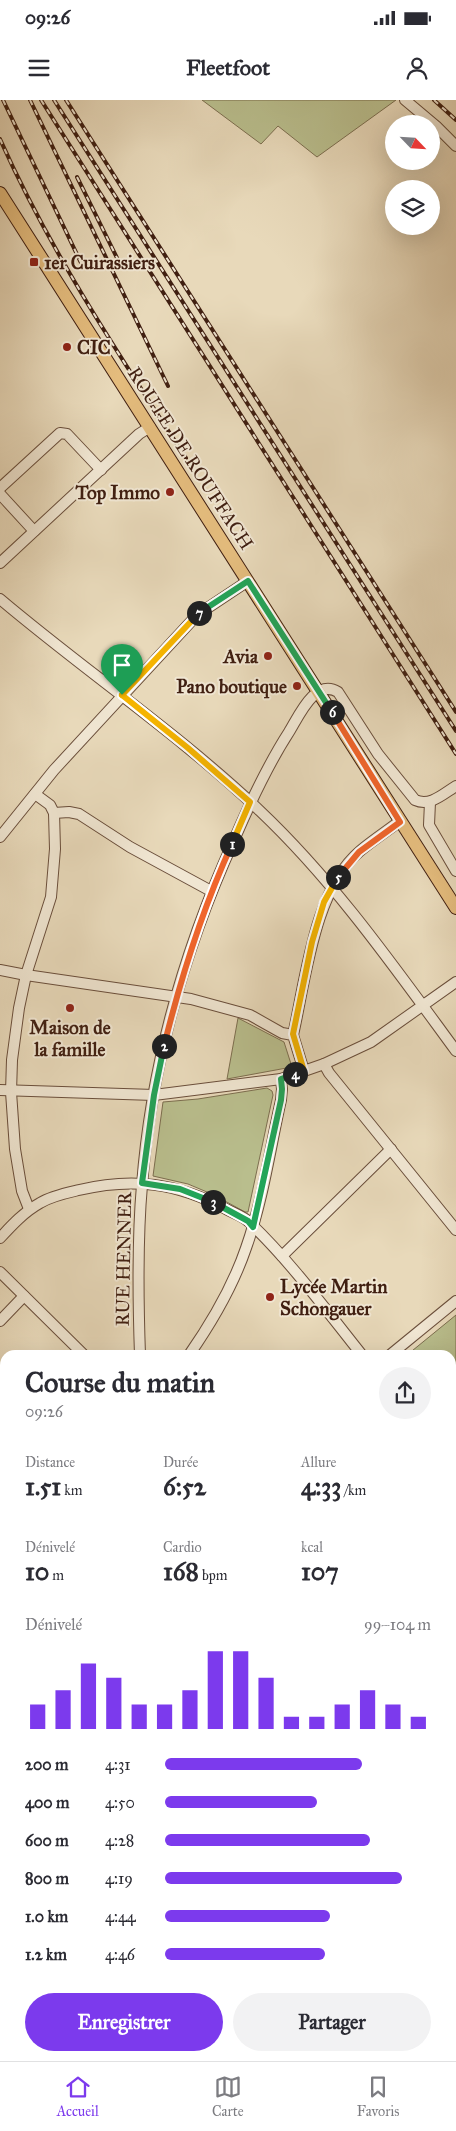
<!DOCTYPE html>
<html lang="fr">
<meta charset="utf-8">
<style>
body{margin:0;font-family:"IM FELL Great Primer",serif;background:#f2f2f3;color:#2b2b33;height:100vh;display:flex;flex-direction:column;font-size:19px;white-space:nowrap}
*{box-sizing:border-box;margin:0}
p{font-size:16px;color:#7c7c81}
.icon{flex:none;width:28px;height:28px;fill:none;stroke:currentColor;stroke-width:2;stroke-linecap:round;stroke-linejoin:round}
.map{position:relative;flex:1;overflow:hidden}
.details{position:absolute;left:0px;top:1250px;width:456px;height:711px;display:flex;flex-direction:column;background:#fff;border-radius:15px 15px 0 0;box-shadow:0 5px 20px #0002}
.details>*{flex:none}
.needle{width:32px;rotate:115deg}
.fabs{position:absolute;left:385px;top:15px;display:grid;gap:10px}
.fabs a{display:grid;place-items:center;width:55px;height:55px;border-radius:50%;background:#fff;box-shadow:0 5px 20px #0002;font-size:25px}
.pin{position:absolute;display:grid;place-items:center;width:42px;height:42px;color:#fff;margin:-51px -21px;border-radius:50% 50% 50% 0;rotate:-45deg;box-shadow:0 0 5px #0007}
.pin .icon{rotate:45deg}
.km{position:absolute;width:25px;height:25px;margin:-12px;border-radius:50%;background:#222;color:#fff;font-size:14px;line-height:25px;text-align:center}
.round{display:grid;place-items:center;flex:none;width:52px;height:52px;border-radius:26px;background:#f2f2f3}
.summary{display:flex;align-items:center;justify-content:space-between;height:85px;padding:0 25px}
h1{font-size:28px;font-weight:700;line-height:38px}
.metrics{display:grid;grid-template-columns:repeat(3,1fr);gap:8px;height:85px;padding:5px 25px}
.metrics div{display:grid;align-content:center}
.metrics b{font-size:25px;font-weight:700}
.metrics small{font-size:14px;font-weight:400}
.metrics p{font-size:14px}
.chart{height:140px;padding:10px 25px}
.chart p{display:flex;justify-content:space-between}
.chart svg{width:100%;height:90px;margin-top:5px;stroke:#7c3aed;stroke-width:6}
.primary-button{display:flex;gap:10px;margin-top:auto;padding:10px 25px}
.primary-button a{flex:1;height:58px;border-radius:30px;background:#7c3aed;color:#fff;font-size:20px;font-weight:700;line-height:58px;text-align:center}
.primary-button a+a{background:#f2f2f3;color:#2b2b33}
ul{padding:0 25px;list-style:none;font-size:16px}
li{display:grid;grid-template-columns:80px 60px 1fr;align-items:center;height:38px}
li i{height:12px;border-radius:6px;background:#7c3aed}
.status{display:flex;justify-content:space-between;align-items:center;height:35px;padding:0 25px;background:#fff;direction:ltr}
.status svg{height:14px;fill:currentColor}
header{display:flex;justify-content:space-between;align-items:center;height:65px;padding:0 25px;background:#fff;font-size:22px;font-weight:700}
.dock{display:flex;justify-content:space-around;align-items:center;height:70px;border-top:1px solid #e1e1e2;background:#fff;font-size:14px;color:#7c7c81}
.dock a{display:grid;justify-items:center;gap:2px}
.dock .current{color:#7c3aed}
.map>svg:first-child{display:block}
.green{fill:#b9be8d;stroke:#7c6e4f}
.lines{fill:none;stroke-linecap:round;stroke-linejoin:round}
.stream{stroke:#787a78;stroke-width:2}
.minor-casing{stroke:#6a4e3b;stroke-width:12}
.major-casing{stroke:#401f11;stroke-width:14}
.minor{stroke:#f0e6d2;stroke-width:10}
.major{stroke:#e4bc7d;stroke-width:12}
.rail-casing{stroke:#401f11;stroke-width:4}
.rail{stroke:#f0e6d2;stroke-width:2;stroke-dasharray:5.5;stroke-linecap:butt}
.split-1-casing{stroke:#fff;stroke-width:10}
.split-2-casing{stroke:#fff;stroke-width:10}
.split-3-casing{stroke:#fff;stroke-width:10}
.split-4-casing{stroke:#fff;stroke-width:10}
.split-5-casing{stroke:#fff;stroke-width:10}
.split-6-casing{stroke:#fff;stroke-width:10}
.split-7-casing{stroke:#fff;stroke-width:10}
.split-8-casing{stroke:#fff;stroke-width:10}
.split-1{stroke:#f5b400;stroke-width:6}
.split-2{stroke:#f0652b;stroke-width:6}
.split-3{stroke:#22a559;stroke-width:6}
.split-4{stroke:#22a559;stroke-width:6}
.split-5{stroke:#f5b400;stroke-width:6}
.split-6{stroke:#f0652b;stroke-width:6}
.split-7{stroke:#22a559;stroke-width:6}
.split-8{stroke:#f5b400;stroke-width:6}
.poi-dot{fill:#8f2418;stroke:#f0e6d2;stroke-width:2}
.labels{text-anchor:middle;stroke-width:4;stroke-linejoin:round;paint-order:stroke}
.poi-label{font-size:19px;font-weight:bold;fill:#401f11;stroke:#f0e6d2;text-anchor:start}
.street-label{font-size:19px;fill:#401f11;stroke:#f0e6d2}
</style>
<div class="status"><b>09:26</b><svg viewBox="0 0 49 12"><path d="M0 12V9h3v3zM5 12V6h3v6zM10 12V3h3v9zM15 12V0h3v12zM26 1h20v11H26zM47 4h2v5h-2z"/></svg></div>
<header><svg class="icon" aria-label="menu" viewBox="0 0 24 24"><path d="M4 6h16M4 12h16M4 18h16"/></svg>Fleetfoot<svg class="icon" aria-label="person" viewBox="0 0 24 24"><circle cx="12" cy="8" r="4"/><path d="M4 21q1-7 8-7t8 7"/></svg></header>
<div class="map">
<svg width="456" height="1961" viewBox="0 0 456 1961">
<rect width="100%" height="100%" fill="#e8d9ba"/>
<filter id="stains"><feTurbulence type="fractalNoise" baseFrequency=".004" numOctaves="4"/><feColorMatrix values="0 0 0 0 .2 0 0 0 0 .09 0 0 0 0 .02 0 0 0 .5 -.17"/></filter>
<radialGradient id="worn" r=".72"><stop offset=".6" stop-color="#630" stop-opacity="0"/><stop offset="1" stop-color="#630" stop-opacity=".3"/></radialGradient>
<!-- green -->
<g class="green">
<polygon points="202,0 396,0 317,57 278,26 261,44"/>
<polygon points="238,918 284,942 292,967 227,979"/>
<polygon points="267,988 272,991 273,995 248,1112 245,1112 214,1095 188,1084 153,1076 163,1002 198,999"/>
<polygon points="456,1215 456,1348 451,1353 451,1255 407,1255"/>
</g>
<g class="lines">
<!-- stream -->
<polyline class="stream" points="0,1682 5,1682"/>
<!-- minor casing -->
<g class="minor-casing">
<g id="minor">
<polyline points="405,0 436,26 456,46"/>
<polyline points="0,388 60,333 67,334 101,370"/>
<polyline points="0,394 34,431"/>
<polyline points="0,463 139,334 150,327"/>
<path d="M0,499C85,571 179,634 260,711C335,782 395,868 456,951"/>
<polyline points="430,702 429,725 456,771"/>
<polyline points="54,713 69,712 79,714 130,747 211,791"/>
<polyline points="0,737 54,670 197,515 248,481"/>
<polyline points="0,870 26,875 191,899 250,915 282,933 293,935 304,971"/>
<path d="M293,935C306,878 314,790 360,751C373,740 387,731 400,721"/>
<polyline points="324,964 329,973 456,1130"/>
<polyline points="0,990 154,995 281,979 324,964 371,942 456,882"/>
<polyline points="29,1109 22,1091 15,1049 11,992 12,960 19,908 26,875 51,797 55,749 54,713 50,705 35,694"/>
<path d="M0,1138C12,1125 24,1112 40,1103C51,1096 66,1093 79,1090C133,1077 177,1083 226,1109C233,1113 243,1116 249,1122C291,1162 326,1210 362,1255"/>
<polyline points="282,1156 391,1049"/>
<polyline points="0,1172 84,1255"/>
<polyline points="0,1221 24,1196"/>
<path d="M140,1255C138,1198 137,1142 142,1085C151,966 185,848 234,740C250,703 267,666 289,632C299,616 315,578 338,592L378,654L415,700C430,707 443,694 456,686"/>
<path d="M189,1255C212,1222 233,1186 246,1148C263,1100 270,1049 281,1000L282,989L281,979"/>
<polyline points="390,1255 456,1201"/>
<polyline points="0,1352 5,1356"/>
<polyline points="0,1468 5,1460"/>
<polyline points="451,1476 456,1478"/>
<polyline points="453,1493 456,1498"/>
<polyline points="451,1638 456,1631"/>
<polyline points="0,1671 5,1661"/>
<polyline points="0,1698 5,1701"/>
<polyline points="451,1724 456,1728"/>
<polyline points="451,1823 456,1826"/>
<polyline points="0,1884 5,1887"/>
<polyline points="451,1889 456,1894"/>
<polyline points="115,1956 123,1961"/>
<polyline points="209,1956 212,1961"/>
<polyline points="309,1956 310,1961"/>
<polyline points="402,1956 406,1961"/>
<polyline points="136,1961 138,1956"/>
<polyline points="363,1961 369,1956"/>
</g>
</g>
<!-- major casing -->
<g class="major-casing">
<polyline id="major" points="0,93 456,808"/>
</g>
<!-- minor -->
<use href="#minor" class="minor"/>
<!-- major -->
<use href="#major" class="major"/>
<!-- rail casing -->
<g class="rail-casing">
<g id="rail">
<polyline points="3,0 83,167"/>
<polyline points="30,0 168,286"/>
<polyline points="41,0 456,654"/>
<polyline points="54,0 456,631"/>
<polyline points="66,0 456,612"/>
<polyline points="434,0 456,20"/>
<path d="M0,39C50,151 119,255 186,358"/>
<polyline points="77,77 122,168"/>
</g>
</g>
<!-- rail -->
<use href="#rail" class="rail"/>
</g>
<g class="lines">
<!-- split-1 casing -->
<g class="split-1-casing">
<polyline id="split-1" points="122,595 188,648 250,702 232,744"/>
</g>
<!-- split-2 casing -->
<g class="split-2-casing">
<path id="split-2" d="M164,946C181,877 202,810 232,744"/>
</g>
<!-- split-3 casing -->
<g class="split-3-casing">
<polyline id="split-3" points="164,946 154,995 142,1083 180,1089 213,1102"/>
</g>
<!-- split-4 casing -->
<g class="split-4-casing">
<polyline id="split-4" points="213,1102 248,1121 253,1127 281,1000 282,989 281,979 295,974"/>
</g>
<!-- split-5 casing -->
<g class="split-5-casing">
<polyline id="split-5" points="295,974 304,971 293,934 312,842 324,802 338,777"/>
</g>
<!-- split-6 casing -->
<g class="split-6-casing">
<polyline id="split-6" points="332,612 400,722 359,752 338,777"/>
</g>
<!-- split-7 casing -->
<g class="split-7-casing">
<polyline id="split-7" points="199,513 248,481 332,612"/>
</g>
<!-- split-8 casing -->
<g class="split-8-casing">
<polyline id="split-8" points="122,595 199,513"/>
</g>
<!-- split-1 -->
<use href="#split-1" class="split-1"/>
<!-- split-2 -->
<use href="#split-2" class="split-2"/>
<!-- split-3 -->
<use href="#split-3" class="split-3"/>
<!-- split-4 -->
<use href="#split-4" class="split-4"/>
<!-- split-5 -->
<use href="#split-5" class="split-5"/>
<!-- split-6 -->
<use href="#split-6" class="split-6"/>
<!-- split-7 -->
<use href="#split-7" class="split-7"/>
<!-- split-8 -->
<use href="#split-8" class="split-8"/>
</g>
<!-- markers -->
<g class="poi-dot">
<rect x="29" y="157" width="10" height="10" rx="2.5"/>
<circle cx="67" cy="247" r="5"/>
<circle cx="170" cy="392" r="5"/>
<circle cx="268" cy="556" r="5"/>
<circle cx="297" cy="586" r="5"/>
<circle cx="70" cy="908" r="5"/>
<circle cx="270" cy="1197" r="5"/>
</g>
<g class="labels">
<!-- poi labels -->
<g class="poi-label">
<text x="44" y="169">1er Cuirassiers</text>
<text x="77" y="254">CIC</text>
<text x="160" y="399" text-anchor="end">Top Immo</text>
<text x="258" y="563" text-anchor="end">Avia</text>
<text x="287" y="593" text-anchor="end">Pano boutique</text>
<text x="70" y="934" text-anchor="middle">Maison de<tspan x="70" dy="22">la famille</tspan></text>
<text x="280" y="1193">Lycée Martin<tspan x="280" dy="22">Schongauer</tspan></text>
</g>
<!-- street labels -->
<g class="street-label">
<text transform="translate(191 358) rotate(57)" y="7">ROUTE DE ROUFFACH</text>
<text transform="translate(123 1159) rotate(-89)" y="7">RUE HENNER</text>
</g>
</g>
<rect width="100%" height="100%" filter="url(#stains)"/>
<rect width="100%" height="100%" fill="url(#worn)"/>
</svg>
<div class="fabs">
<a><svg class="needle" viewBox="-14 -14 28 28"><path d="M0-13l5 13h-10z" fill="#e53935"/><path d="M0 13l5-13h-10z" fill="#7c7c81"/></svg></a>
<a><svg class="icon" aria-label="layers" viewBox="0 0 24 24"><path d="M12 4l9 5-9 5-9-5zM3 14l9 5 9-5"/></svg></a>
</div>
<div class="pin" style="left:122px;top:595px;background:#1e9e55"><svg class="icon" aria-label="arrive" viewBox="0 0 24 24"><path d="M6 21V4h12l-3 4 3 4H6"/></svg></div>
<b class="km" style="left:232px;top:744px">1</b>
<b class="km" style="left:164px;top:946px">2</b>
<b class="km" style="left:213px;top:1102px">3</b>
<b class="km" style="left:295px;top:974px">4</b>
<b class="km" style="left:338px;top:777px">5</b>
<b class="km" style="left:332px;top:612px">6</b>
<b class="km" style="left:199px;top:513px">7</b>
<section class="details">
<div class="summary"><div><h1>Course du matin</h1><p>09:26</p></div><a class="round"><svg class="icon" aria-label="share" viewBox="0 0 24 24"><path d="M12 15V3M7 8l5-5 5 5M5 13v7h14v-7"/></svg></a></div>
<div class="metrics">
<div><p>Distance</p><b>1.51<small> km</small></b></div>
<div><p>Durée</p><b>6:52</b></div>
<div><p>Allure</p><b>4:33<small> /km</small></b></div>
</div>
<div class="metrics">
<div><p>Dénivelé</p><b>10<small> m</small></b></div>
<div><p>Cardio</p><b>168<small> bpm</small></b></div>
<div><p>kcal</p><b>107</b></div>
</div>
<div class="chart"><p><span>Dénivelé</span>99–104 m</p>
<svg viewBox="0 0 160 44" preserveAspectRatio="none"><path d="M5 44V32M15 44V25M25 44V12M35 44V19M45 44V32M55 44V32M65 44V25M75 44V6M85 44V6M95 44V19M105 44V38M115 44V38M125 44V32M135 44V25M145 44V32M155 44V38"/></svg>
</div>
<ul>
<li><b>200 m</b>4:31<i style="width:74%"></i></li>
<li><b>400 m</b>4:50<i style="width:57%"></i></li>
<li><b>600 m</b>4:28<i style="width:77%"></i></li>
<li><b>800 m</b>4:19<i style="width:89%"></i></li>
<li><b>1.0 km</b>4:44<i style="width:62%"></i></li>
<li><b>1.2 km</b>4:46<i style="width:60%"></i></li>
</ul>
<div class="primary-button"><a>Enregistrer</a><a>Partager</a></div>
</section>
</div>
<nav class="dock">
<a class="current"><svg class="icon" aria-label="home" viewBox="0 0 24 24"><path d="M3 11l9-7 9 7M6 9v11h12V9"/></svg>Accueil</a>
<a><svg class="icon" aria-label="map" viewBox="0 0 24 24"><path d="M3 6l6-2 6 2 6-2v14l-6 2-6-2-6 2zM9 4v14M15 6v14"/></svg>Carte</a>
<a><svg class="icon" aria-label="saved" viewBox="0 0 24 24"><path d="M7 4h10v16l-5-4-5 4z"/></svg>Favoris</a>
</nav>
